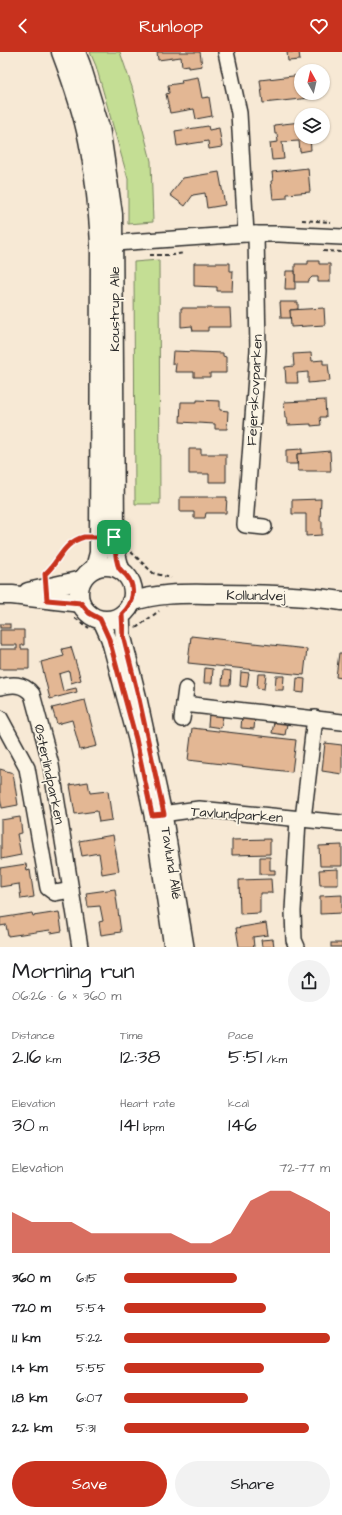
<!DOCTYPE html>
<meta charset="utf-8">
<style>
body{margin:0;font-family:"Architects Daughter",sans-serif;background:#f2f2f2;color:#202124;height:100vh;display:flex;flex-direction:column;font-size:15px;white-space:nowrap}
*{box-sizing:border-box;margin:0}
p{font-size:13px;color:#757577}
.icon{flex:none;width:22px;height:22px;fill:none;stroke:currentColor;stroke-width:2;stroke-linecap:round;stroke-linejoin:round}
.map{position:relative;height:895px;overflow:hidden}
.panel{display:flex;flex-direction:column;background:#fff;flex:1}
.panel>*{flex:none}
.needle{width:26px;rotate:352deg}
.buttons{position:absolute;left:294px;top:12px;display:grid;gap:8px}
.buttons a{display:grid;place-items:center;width:36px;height:36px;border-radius:50%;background:#fff;box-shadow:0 1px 3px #0004;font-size:20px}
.pin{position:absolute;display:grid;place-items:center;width:34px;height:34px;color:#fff;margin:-17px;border-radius:8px;box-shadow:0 2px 6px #0006}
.round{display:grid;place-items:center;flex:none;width:42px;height:42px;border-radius:21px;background:#f2f2f2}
.headline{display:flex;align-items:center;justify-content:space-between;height:68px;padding:0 12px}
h1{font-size:22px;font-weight:600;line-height:30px}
.stats{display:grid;grid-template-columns:repeat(3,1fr);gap:6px;height:68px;padding:4px 12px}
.stats div{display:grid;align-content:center}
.stats b{font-size:20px;font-weight:600}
.stats small{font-size:11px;font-weight:400}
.stats p{font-size:11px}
.chart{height:112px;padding:8px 12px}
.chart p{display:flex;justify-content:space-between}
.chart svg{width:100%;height:72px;margin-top:4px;fill:#c8321e;opacity:.7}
.primary-button{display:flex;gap:8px;margin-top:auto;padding:8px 12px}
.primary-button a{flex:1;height:46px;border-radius:24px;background:#c8321e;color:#fff;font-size:16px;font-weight:600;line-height:46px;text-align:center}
.primary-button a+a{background:#f2f2f2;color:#202124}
ul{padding:0 12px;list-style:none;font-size:13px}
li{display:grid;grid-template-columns:64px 48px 1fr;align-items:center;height:30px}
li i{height:10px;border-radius:5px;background:#c8321e}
header{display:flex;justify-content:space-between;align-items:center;height:52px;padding:0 12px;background:#c8321e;color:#fff;font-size:18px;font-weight:600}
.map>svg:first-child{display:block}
.green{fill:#c4de94;stroke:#788460}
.building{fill:#e3b794;stroke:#2b2b2b}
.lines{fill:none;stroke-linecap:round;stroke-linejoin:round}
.minor-casing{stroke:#2b2b2b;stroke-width:18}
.tertiary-casing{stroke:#2b2b2b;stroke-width:21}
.path{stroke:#2b2b2b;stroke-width:2;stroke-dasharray:4 3;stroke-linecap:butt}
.minor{stroke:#fcf5e5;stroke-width:15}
.tertiary{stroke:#fcf5e5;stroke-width:18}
.route-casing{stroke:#fff;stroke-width:8}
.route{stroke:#c8321e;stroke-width:5}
.labels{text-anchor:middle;stroke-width:3.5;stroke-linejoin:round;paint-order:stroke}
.street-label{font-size:14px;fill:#2b2b2b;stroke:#fcf5e5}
</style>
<header><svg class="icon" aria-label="back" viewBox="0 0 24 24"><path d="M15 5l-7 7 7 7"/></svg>Runloop<svg class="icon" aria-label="heart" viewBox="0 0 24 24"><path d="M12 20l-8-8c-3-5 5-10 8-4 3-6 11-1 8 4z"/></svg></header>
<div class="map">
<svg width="342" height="895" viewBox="0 0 342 895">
<rect width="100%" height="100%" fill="#f7e9d5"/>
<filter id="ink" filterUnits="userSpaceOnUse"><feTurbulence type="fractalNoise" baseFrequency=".025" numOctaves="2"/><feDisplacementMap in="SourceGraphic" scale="8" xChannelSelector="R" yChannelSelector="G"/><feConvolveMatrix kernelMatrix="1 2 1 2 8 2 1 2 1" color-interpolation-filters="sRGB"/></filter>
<g filter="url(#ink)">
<!-- green -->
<g class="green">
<polygon points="90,0 120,0 132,35 151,109 153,170 128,172 128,127 96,14"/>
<polygon points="159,208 160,452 135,452 134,210"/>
</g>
<!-- building -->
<g class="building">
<polygon points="157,0 200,0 202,14 189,16 189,13 182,14 181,5 158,8"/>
<polygon points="287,0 299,0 300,8 288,9"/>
<polygon points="301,23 301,41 309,41 310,46 263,51 260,28"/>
<polygon points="198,25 202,46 209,45 212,64 196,67 194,57 170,61 166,42 169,41 168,33 182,31 181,28"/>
<polygon points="301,70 301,85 310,85 311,98 300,100 299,89 282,90 284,107 272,108 270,91 278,90 277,82 275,82 274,73"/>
<polygon points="208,74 209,78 219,76 222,95 209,97 208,89 177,94 175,79"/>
<polygon points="308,116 310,140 287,142 287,146 273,147 271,129 273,129 272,120"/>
<polygon points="219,120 225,153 207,156 205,141 193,143 185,154 170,143 183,126"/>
<polygon points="308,209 319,209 319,212 330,212 330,230 318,230 318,225 312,225 309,228 309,230 295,230 295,212 308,212"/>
<polygon points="194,211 230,211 230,219 233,219 232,239 217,239 217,235 194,234"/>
<polygon points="286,219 295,219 295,237 285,237"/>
<polygon points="280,250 298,250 298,257 290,258 291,266 281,266"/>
<polygon points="181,256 230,256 231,275 208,275 208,279 193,279 192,274 181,275"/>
<polygon points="324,256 325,273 291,275 290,258"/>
<polygon points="173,299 223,301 223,304 226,305 226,321 210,321 210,325 194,325 194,320 175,320 176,312 172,312"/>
<polygon points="311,301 312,309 323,308 323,312 328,312 330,329 308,331 308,320 297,321 298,331 286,331 285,315 294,314 293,302"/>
<polygon points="197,348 220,349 220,358 228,359 227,377 215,377 215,372 180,370 181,350 197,350"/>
<polygon points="325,348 326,365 320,365 321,373 311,374 311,372 288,373 287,366 285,366 284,350"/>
<polygon points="189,397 201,397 201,402 226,402 226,430 209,430 209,422 189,422"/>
<polygon points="302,397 302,402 297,402 297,412 286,412 286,398"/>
<polygon points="330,399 331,419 298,419 297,402"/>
<polygon points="180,445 227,445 226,461 206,461 205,466 194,466 194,460 180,460"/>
<polygon points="321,447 320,469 322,469 322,483 306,484 306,462 292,462 292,448"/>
<rect x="0" y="572" width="10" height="4"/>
<polygon points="0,578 24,578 24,593 21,593 21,597 29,597 29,617 0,617 0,597 17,597 17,593 0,593"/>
<polygon points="191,584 307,597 304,623 188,611"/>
<polygon points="71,595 81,628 71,631 69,619 59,622 63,639 76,636 77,640 50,647 41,610 64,604 62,597"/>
<polygon points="339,601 342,601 342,626 336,625"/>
<polygon points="205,616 213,617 212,631 204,631"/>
<polygon points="223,618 231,619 230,633 222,633"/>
<polygon points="241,620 249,621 247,635 240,634"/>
<polygon points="258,622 266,622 264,637 257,636"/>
<polygon points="276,624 284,624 283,638 275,638"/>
<polygon points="297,626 305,627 304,641 296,640"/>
<polygon points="85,648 97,694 80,698 72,668 57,672 52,656"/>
<polygon points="209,662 223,664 221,676 208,674"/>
<polygon points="242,664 255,666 254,677 241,676"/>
<polygon points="274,670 287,672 285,683 272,681"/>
<polygon points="192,676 296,688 292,720 188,708"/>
<polygon points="325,691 342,693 342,722 322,719"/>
<polygon points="0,717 13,721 18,753 2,756 0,745"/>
<polygon points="88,730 90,741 108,739 112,768 99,770 97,759 75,762 70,733"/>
<polygon points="20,765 22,781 17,782 21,803 1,807 1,768"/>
<polygon points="113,783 119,819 102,822 99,801 82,804 79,789"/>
<polygon points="270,787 270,802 232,803 232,788"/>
<polygon points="342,793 342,814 320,814 319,794"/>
<polygon points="260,805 270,805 270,818 275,818 275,822 260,822"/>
<polygon points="26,812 27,819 30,818 34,845 21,847 19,832 0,835 0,816"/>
<polygon points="338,817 338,833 320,833 319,818"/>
<polygon points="271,827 272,841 260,841 260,861 240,862 239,828"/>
<polygon points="115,837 121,880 101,883 99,870 103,869 100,854 88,855 86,841"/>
<polygon points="342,843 342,861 320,862 320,844"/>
<polygon points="59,860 62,879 51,881 50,878 8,884 6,873 0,874 0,866 32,861 33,864"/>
<polygon points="266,871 268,883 253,885 254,895 239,895 236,876"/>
<polygon points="273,887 274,895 262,895 261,888"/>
<rect x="331" y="891" width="11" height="4"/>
</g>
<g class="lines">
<!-- minor casing -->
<g class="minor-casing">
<g id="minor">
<polyline points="226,0 239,61 246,182"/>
<polyline points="256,182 258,298 245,473 264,475"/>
<polyline points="101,192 246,182 279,182 342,185"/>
<polyline points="122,562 123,583 139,647 164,762 186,895"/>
<polyline points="100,567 109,587 136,687 152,763 172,895"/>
<path d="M0,635C12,632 23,631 32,642L51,713L80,895"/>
<polyline points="184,652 342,670"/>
<polyline points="0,666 27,716 48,836 55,841 71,838"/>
<polyline points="182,667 186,637"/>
<polyline points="154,763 199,757 342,771"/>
<polyline points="303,767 315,666"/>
<polyline points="297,895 294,888 293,859 298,767"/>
</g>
</g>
<!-- tertiary casing -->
<g class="tertiary-casing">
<g id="tertiary">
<path d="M61,0C72,29 82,58 88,88C95,122 98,158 100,192L99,501L95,516"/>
<polyline points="76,0 81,13 100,75 113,162 115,485 116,502 120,517"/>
<circle cx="106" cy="541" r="27"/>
<polyline points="28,540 82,528"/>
<polyline points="0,543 12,543 81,551"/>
<path d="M131,550C159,540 189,542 219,542C260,542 301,543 342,549"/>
</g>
</g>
<!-- path -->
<g class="path">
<polyline points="302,168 331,170"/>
<polyline points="323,199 342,200"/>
<polyline points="150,203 173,203 184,201"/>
<polyline points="131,500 153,521 171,526"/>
<polyline points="48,519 69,492 84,485"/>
<polyline points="75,566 89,576"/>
<polyline points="136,576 159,559"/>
</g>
<!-- minor -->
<use href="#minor" class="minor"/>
<!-- tertiary -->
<use href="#tertiary" class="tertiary"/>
</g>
</g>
<g class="lines" filter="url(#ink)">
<!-- route casing -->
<g class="route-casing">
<path id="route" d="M84,485H114C115,495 115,507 119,516C121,519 124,521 126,523C137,535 133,552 122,562L123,583L139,647L164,762L152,763L136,687L109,587L100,567L89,561L81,551L47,548L45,522C60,509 62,491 84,485Z"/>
</g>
<!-- route -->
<use href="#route" class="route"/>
</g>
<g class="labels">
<!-- street labels -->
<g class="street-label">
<text transform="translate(114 257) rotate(-90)" y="5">Koustrup Alle</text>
<text transform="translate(254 338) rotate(-87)" y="5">Fejerskovparken</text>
<text transform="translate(256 543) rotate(1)" y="5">Kollundvej</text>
<text transform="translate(50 722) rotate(78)" y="5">Østerlindparken</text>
<text transform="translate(237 762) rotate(4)" y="5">Tavlundparken</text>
<text transform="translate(172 811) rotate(81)" y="5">Tavlund Allé</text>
</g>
</g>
</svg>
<div class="buttons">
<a><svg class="needle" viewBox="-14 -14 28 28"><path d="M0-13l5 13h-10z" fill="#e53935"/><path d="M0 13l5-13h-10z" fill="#757577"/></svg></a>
<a><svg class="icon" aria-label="layers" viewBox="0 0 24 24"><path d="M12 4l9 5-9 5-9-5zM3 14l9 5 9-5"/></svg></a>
</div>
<div class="pin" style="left:114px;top:485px;background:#1e9e55"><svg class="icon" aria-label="arrive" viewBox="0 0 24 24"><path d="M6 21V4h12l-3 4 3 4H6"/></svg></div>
</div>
<section class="panel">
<div class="headline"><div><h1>Morning run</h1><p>06:26 · 6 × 360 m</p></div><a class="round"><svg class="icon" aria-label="share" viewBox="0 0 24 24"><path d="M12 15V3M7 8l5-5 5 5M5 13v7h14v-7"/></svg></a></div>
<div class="stats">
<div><p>Distance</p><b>2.16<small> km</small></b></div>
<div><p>Time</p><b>12:38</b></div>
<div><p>Pace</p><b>5:51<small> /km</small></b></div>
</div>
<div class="stats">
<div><p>Elevation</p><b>30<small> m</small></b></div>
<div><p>Heart rate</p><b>141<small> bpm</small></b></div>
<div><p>kcal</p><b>146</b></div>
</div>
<div class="chart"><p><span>Elevation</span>72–77 m</p>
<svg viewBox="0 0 160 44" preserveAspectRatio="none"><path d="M0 44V19L10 25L20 25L30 25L40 32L50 32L60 32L70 32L80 32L90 38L100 38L110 32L120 12L130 6L140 6L150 12L160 19V44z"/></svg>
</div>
<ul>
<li><b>360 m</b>6:15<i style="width:55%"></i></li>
<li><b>720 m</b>5:54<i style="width:69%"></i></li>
<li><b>1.1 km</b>5:22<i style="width:100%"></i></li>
<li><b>1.4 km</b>5:55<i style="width:68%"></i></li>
<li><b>1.8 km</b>6:07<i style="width:60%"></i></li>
<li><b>2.2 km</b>5:31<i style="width:90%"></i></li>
</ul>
<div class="primary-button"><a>Save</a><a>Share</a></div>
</section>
